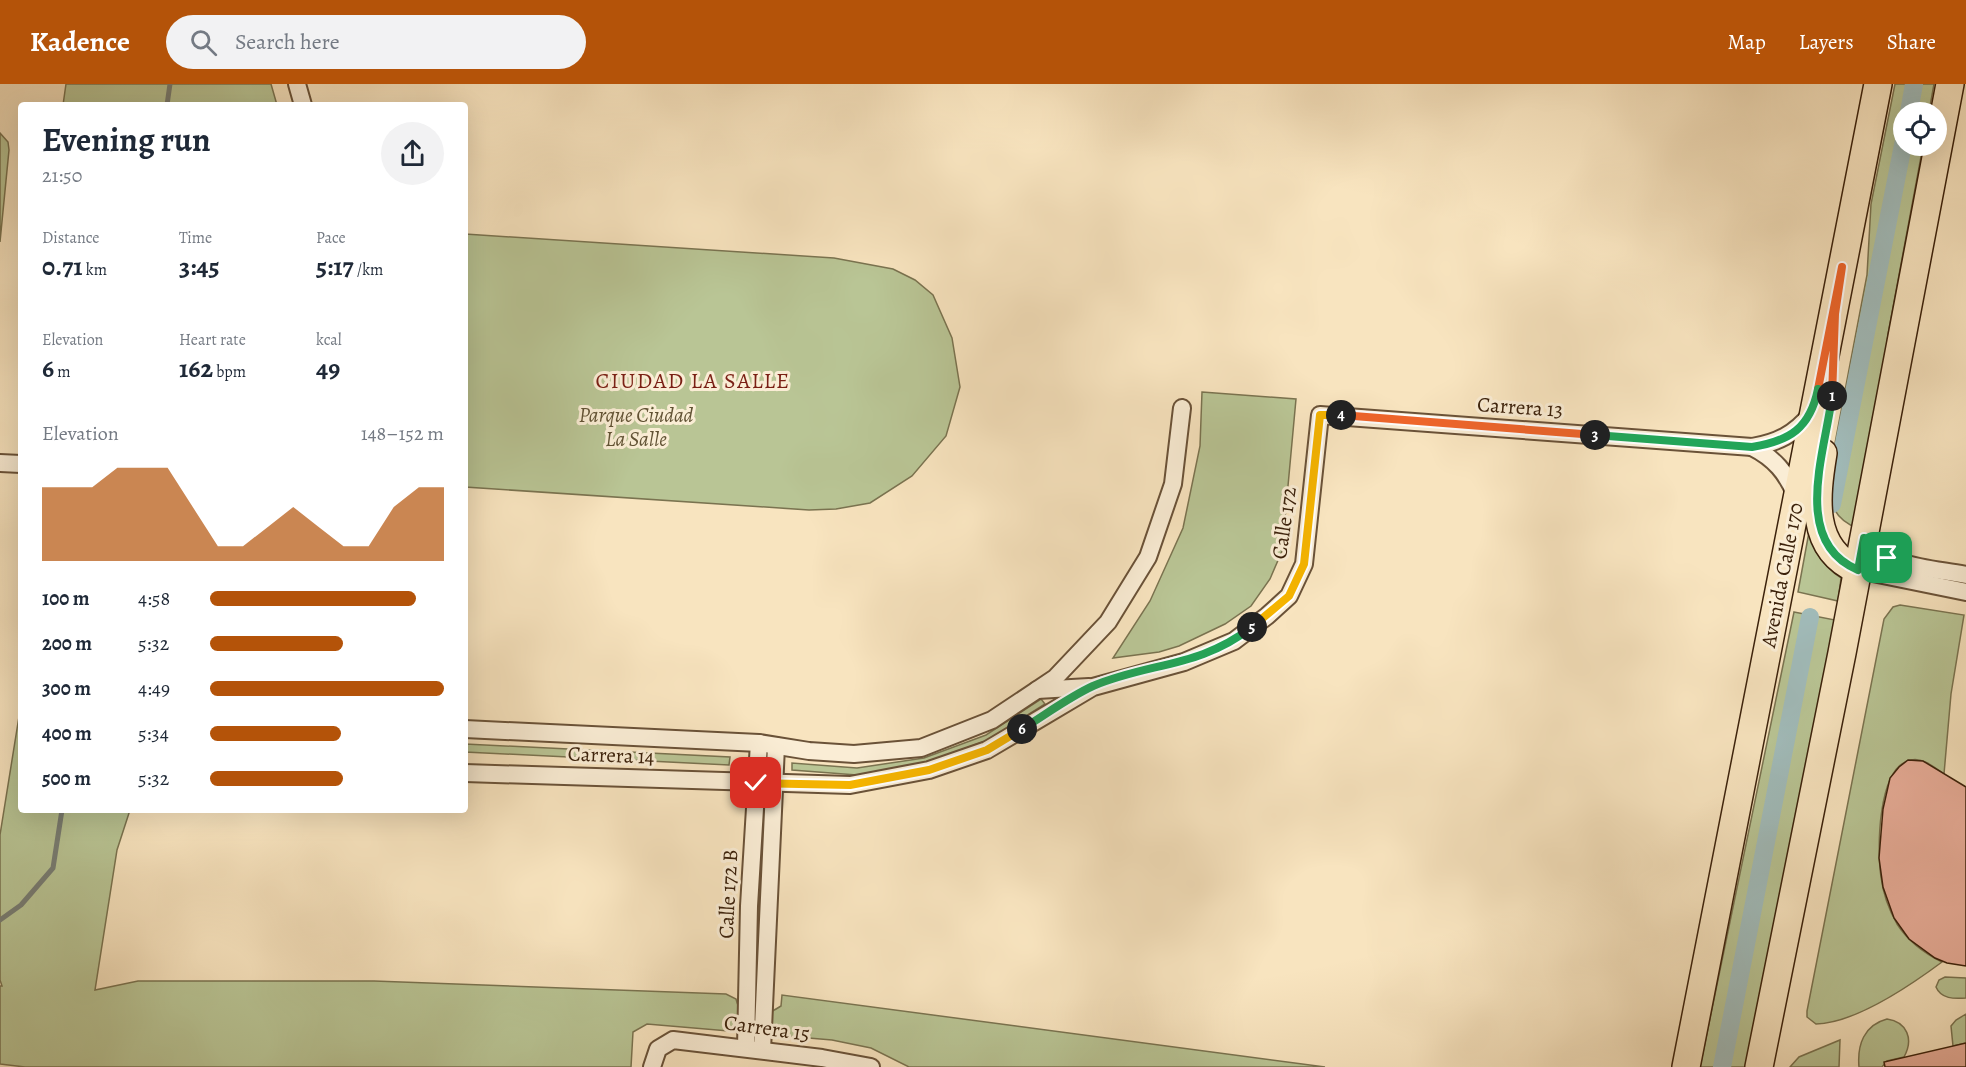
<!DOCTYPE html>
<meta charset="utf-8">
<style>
body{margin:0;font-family:Alegreya,serif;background:#f2f2f3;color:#1f2937;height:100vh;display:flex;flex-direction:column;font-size:22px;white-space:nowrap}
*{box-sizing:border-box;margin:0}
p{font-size:20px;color:#747a83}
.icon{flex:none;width:33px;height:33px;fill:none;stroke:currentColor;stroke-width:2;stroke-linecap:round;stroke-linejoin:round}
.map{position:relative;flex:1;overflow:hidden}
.panel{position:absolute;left:18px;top:18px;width:450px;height:711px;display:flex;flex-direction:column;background:#fff;border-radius:6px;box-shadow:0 6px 24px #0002}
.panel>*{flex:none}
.fabs{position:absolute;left:1893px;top:18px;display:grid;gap:12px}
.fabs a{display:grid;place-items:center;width:54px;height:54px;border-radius:50%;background:#fff;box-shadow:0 6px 24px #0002;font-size:30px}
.pin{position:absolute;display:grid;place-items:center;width:51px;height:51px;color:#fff;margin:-26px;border-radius:12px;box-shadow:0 3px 9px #0006}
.km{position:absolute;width:30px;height:30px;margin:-15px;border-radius:50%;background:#222;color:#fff;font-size:16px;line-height:30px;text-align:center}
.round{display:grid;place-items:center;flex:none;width:63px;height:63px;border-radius:32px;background:#f2f2f3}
.head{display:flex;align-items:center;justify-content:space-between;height:102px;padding:0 24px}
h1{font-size:33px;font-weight:700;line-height:45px}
.figures{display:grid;grid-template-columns:repeat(3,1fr);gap:9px;height:102px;padding:6px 24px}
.figures div{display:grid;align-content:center}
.figures b{font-size:26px;font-weight:700}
.figures small{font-size:16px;font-weight:400}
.figures p{font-size:16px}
.chart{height:168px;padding:12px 24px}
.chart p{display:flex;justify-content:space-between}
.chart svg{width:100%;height:108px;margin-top:6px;fill:#b45309;opacity:.7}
ul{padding:0 24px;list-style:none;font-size:20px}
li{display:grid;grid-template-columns:96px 72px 1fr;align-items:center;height:45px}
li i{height:15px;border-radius:8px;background:#b45309}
header{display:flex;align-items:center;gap:36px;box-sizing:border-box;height:84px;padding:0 30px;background:#b45309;color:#fff}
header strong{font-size:28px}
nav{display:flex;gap:33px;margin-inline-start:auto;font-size:21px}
.search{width:420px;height:54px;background:#f2f2f3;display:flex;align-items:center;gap:15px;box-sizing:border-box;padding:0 21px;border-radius:33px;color:#747a83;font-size:22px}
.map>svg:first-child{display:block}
.green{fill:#b9c595;stroke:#7a7350;stroke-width:1.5}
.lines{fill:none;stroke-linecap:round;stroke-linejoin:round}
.stream{stroke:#787e75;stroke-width:5}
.canal{stroke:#a1bcbb;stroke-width:18}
.building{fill:#e9ae9a;stroke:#3b210b;stroke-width:1.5}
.street-casing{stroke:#6a5238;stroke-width:20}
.primary-casing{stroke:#3b210b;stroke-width:30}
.street{stroke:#faedd5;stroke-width:16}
.primary{stroke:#f8e4bf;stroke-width:27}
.split-1-casing{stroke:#fff;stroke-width:12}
.split-2-casing{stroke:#fff;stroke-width:12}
.split-3-casing{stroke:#fff;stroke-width:12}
.split-4-casing{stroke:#fff;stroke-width:12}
.split-5-casing{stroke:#fff;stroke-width:12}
.split-6-casing{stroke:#fff;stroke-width:12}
.split-7-casing{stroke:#fff;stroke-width:12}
.split-1{stroke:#22a559;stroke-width:8}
.split-2{stroke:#f0652b;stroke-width:8}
.split-3{stroke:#22a559;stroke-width:8}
.split-4{stroke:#f0652b;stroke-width:8}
.split-5{stroke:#f5b400;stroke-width:8}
.split-6{stroke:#22a559;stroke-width:8}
.split-7{stroke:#f5b400;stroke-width:8}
.labels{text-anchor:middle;stroke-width:6;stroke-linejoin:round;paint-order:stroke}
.street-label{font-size:21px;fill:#3b210b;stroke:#faedd5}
.park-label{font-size:21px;font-style:italic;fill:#615234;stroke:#faedd5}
.neighbourhood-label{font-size:22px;letter-spacing:1.5px;fill:#7a1f14;stroke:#faedd5}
</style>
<header>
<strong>Kadence</strong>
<div class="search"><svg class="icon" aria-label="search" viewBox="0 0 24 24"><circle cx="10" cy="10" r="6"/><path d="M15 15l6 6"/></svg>Search here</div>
<nav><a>Map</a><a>Layers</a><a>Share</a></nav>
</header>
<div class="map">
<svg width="1966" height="983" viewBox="0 0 1966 983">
<rect width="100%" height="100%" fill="#f8e4bf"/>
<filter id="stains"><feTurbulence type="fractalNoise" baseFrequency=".00333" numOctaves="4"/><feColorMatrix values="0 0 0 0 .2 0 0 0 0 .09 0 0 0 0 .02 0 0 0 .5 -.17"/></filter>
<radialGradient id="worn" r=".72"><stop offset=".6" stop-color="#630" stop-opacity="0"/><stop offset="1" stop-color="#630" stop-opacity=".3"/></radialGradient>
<!-- green -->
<g class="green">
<polygon points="66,0 271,0 277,21 63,21"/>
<path d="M1895,0H1934L1929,28H1904V62H1923L1888,250L1876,355L1859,445C1833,435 1831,421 1828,396L1867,191L1871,120Z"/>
<polygon points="0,49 8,58 9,66 0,158"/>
<polygon points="465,150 834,174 893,185 915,196 933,211 952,254 960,303 946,352 912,392 870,419 836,425 809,426 465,403"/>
<polygon points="1202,308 1296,315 1282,467 1270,495 1251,522 1225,540 1179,562 1159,568 1113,574 1150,517 1183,444 1200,362"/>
<path d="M1809,448C1815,469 1823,482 1841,494L1838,517L1798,508Z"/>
<path d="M1900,521L1964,531L1951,610L1944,690C1935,684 1923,673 1911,676C1877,682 1877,767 1881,793C1883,809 1889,826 1897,840C1908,857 1924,869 1942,878C1911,901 1856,939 1816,940L1807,933V927L1884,535L1893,523Z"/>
<polygon points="1794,528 1835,536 1749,983 1700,983"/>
<polygon points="1041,615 1045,620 988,656 925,679 857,691 792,686 792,679 857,684 924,674 986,651"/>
<path d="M21,620V726H130L117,766L95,906L138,897H374L726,910L736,915C742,941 764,933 781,922L782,911L1325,983H909L871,964L832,956L647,940L633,948L631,983H25L0,980V902H2L0,896V751Z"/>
<polygon points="465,660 730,673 729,681 465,668"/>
<polygon points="761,722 765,722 755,914 751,913"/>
<path d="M1945,893L1966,894V914C1954,915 1941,915 1936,903L1939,896Z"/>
<polygon points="1966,930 1966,959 1953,962 1951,942 1956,936"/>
<path d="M1887,935C1907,938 1914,955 1904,973L1887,977L1882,983H1859C1857,961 1864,941 1887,935Z"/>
<polygon points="1840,956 1839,983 1790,983 1799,973"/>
</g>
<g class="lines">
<!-- stream -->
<g class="stream">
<polyline points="167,21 170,0"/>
<polyline points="0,836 21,821 53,784 62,726"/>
</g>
<!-- canal -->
<g class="canal">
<polyline points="1909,28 1914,0"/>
<polyline points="1832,420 1904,56"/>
<polyline points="1722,983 1810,533"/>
</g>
</g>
<!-- building -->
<g class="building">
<polygon points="1908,676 1923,677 1966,703 1966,882 1947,879 1935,874 1909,855 1894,834 1883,803 1879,774 1883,725 1890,694 1899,683"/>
<polygon points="1966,959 1966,983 1885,983 1884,978"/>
</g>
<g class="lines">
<!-- street casing -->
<g class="street-casing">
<g id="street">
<polyline points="297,0 303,21"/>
<path d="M1752,363C1774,374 1787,389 1796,412"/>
<polyline points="0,379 21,380"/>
<path d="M1864,454C1889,484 1930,484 1966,491"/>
<polyline points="1858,486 1966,508"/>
<polyline points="1037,606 1089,603"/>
<polyline points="465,645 759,659 809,667 854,670 921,664 992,636 1055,594 1108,538 1148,473 1173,400 1182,324"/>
<path d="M465,689L850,701L929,686L987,666L1093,603L1184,578L1234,557L1267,532L1289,512L1304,480L1320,331L1752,363C1777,359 1795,350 1811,330"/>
<polyline points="746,963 749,822 759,659"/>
<polyline points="762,966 776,662"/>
<polyline points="652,983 658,965 673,956 822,974 871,983"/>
</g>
</g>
<!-- primary casing -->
<g class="primary-casing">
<g id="primary">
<path d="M1823,369C1816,412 1809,465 1858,486"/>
<polyline points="1686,983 1878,0"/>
<polyline points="1759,983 1842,569 1950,0"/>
</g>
</g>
<!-- street -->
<use href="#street" class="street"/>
<!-- primary -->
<use href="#primary" class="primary"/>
</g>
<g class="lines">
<!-- split-1 casing -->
<g class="split-1-casing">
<path id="split-1" d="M1832,312C1826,365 1790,458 1858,486L1864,454L1887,474"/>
</g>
<!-- split-2 casing -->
<g class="split-2-casing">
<polyline id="split-2" points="1818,305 1842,183 1835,230 1832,312"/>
</g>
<!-- split-3 casing -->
<g class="split-3-casing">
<path id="split-3" d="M1595,351L1752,363C1790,357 1810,344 1818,305"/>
</g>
<!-- split-4 casing -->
<g class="split-4-casing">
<polyline id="split-4" points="1341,331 1595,351"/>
</g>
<!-- split-5 casing -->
<g class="split-5-casing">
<polyline id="split-5" points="1252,543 1289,512 1304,480 1320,331 1341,331"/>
</g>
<!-- split-6 casing -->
<g class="split-6-casing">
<path id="split-6" d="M1022,645C1045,631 1069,613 1093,602C1150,578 1199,584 1252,543"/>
</g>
<!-- split-7 casing -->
<g class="split-7-casing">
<polyline id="split-7" points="756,699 850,701 929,686 987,666 1022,645"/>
</g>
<!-- split-1 -->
<use href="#split-1" class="split-1"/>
<!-- split-2 -->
<use href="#split-2" class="split-2"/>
<!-- split-3 -->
<use href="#split-3" class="split-3"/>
<!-- split-4 -->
<use href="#split-4" class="split-4"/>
<!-- split-5 -->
<use href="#split-5" class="split-5"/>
<!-- split-6 -->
<use href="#split-6" class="split-6"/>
<!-- split-7 -->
<use href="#split-7" class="split-7"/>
</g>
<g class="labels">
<!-- street labels -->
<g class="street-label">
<text transform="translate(1520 323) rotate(4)" y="7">Carrera 13</text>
<text transform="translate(1284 439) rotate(-82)" y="7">Calle 172</text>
<text transform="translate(1782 491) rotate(-79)" y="7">Avenida Calle 170</text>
<text transform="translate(611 671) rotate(2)" y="7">Carrera 14</text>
<text transform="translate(728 810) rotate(-87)" y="7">Calle 172 B</text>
<text transform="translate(767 944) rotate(8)" y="7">Carrera 15</text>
</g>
<!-- park labels -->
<g class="park-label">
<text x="636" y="338">Parque Ciudad<tspan x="636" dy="24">La Salle</tspan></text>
</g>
<!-- neighbourhood labels -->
<g class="neighbourhood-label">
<text x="693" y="304">CIUDAD LA SALLE</text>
</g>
</g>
<rect width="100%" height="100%" filter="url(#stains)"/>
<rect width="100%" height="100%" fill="url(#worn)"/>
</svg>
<div class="fabs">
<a><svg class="icon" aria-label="locate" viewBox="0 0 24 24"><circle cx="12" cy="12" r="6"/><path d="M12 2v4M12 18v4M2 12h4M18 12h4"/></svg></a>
</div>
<div class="pin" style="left:1887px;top:474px;background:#1e9e55"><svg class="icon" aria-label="arrive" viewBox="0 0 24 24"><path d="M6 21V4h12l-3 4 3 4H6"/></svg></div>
<div class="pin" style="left:756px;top:699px;background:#d93025"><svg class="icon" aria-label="check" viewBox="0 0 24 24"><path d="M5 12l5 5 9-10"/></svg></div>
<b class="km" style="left:1832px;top:312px">1</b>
<b class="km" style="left:1595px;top:351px">3</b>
<b class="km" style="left:1341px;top:331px">4</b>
<b class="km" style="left:1252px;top:543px">5</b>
<b class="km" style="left:1022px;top:645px">6</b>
<section class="panel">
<div class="head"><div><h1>Evening run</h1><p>21:50</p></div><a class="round"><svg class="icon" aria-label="share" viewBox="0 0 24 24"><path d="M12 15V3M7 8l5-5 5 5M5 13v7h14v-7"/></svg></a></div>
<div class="figures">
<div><p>Distance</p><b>0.71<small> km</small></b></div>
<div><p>Time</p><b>3:45</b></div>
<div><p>Pace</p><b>5:17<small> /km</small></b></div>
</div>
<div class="figures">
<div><p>Elevation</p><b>6<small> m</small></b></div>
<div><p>Heart rate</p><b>162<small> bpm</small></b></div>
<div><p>kcal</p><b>49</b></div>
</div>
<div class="chart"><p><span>Elevation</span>148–152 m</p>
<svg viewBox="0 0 160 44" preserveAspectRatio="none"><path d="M0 44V14L10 14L20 14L30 6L40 6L50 6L60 22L70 38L80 38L90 30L100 22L110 30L120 38L130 38L140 22L150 14L160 14V44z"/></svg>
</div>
<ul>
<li><b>100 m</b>4:58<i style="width:88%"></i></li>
<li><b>200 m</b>5:32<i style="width:57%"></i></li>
<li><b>300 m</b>4:49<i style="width:100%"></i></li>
<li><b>400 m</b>5:34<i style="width:56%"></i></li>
<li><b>500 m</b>5:32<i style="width:57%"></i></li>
</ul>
</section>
</div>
